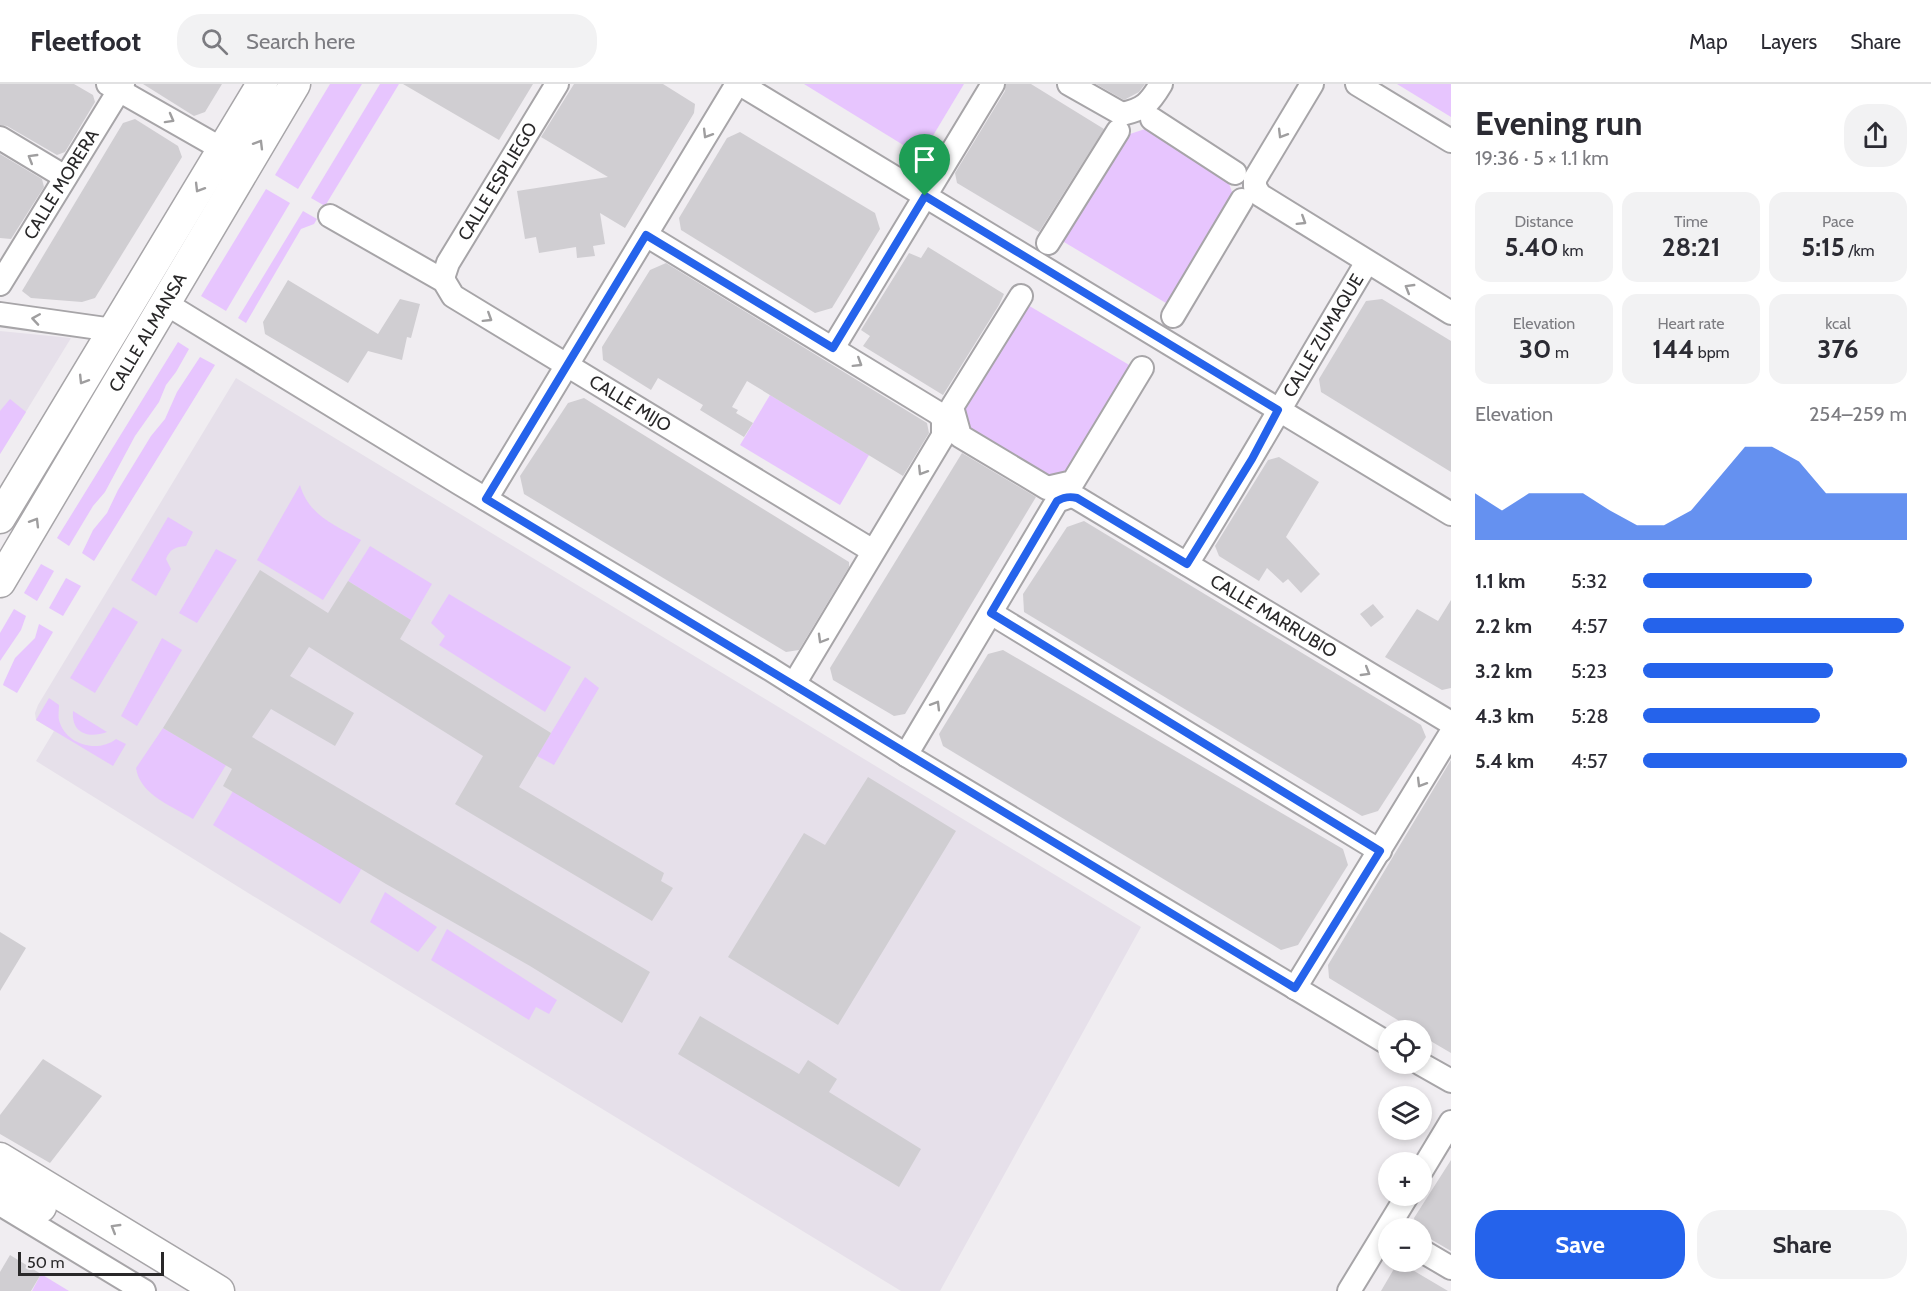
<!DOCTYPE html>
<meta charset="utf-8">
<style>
body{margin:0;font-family:Cabin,sans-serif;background:#f2f2f3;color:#2b2b33;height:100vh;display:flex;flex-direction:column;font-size:22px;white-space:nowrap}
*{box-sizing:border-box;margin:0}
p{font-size:20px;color:#7c7c81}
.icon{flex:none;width:33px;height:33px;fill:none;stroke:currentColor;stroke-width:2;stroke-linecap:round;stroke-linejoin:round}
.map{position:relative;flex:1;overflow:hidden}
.details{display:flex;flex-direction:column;background:#fff;width:480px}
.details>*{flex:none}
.fabs{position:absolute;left:1378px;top:936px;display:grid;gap:12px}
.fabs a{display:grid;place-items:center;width:54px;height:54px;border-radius:50%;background:#fff;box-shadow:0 3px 9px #0003;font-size:30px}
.scale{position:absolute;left:18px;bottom:15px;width:146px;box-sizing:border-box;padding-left:6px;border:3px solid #292829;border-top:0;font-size:16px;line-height:21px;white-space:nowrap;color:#292829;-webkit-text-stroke:4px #f0edf1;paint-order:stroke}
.pin{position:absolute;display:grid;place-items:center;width:51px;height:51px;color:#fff;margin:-62px -26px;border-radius:50% 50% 50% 0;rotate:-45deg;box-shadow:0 0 6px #0007}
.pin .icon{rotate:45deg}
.round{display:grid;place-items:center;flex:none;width:63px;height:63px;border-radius:24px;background:#f2f2f3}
.head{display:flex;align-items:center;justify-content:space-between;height:102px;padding:0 24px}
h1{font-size:33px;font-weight:700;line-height:45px}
.figures{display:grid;grid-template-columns:repeat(3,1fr);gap:9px;height:102px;padding:6px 24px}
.figures div{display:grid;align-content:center;border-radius:15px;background:#f2f2f3;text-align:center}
.figures b{font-size:26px;font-weight:700}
.figures small{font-size:16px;font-weight:400}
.figures p{font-size:16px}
.chart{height:168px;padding:12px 24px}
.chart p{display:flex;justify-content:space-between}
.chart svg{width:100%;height:108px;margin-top:6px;fill:#2563eb;opacity:.7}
.button{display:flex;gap:12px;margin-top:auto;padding:12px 24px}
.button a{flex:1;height:69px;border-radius:24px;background:#2563eb;color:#fff;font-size:24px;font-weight:700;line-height:69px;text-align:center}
.button a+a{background:#f2f2f3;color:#2b2b33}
ul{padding:0 24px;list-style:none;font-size:20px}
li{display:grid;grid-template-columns:96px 72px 1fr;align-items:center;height:45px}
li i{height:15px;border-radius:8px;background:#2563eb}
header{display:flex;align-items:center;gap:36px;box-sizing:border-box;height:84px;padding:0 30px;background:#fff;border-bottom:2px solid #e1e1e2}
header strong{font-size:28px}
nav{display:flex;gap:33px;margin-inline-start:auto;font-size:21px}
.search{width:420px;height:54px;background:#f2f2f3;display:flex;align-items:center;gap:15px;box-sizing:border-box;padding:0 21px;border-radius:24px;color:#7c7c81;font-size:22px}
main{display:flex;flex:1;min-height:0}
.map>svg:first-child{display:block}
.built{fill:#e6e0ea}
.green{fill:#e7c5fe}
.building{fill:#d0ced2}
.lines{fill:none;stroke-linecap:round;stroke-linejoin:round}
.minor-casing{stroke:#a7a5a8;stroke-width:26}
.major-casing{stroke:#a7a5a8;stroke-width:33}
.minor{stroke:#fff;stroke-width:22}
.major{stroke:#fff;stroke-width:30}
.oneway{stroke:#9f9e9f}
.route-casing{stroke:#fff;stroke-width:12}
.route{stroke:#2563eb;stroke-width:8}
.labels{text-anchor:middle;stroke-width:5;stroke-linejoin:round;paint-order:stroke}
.street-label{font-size:18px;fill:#292829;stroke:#f0edf1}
</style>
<header>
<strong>Fleetfoot</strong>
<div class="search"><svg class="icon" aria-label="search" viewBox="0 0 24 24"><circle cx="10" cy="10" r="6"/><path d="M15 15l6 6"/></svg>Search here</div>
<nav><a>Map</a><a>Layers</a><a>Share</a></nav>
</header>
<main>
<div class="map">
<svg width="1451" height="1207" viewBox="0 0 1451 1207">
<rect width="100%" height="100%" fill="#f0edf1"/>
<!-- built -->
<g class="built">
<polygon points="0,247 71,254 0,370"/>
<polygon points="236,294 1141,843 940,1207 901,1207 253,812 36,677 54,647 36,636 35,629 38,621"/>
</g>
<!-- green -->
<g class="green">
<polygon points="330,0 362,0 298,105 275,91"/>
<polygon points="380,0 399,0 325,122 311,114"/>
<polygon points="804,0 964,0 925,65 913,67"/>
<polygon points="1397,0 1451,0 1451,33"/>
<polygon points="1151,43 1225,88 1232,108 1233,122 1171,222 1059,155 1118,54"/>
<polygon points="266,105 290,119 226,227 201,212"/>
<polygon points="303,127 317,135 314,140 301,145 246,239 238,234"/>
<polygon points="1021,217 1136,285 1072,388 1039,393 963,346 960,319"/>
<polygon points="178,258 189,265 176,288 166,301 159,318 135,352 105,408 93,422 69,462 57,454"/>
<polygon points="200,273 215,281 94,477 82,469 93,446 107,429 118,406 151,352 165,335 177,308"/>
<polygon points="770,311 869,371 840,421 740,361"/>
<polygon points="10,315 26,328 0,370 0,327"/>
<path d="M300,401C309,432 335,441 361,456L323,516L257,476Z"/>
<path d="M168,433L193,448L186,462C175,463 170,465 166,475L171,485L156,512L131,496Z"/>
<polygon points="370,462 432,500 411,536 348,497"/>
<polygon points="216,465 237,476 197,539 179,529"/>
<polygon points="41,480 54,487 37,517 24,509"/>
<polygon points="66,494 81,502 63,532 49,524"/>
<polygon points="449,510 571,583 545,628 439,561 445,552 431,539"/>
<polygon points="113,523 138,538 95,609 70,594"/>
<polygon points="14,525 26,532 21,546 0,577 0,549"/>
<polygon points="39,540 53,548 17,609 3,601 4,598 15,574 35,554"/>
<polygon points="162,554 182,566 137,642 121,632"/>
<polygon points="585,593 599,604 554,681 537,672"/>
<path d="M49,614L59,621C59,626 58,631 59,636C65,660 97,670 116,655L126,660L113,682L36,636Z"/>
<path d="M73,627L107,648C88,655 71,649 73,627Z"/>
<path d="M163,644L226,681L193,735C172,722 140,711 136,684Z"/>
<polygon points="233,707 362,784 340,820 213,741"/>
<polygon points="385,808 437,843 418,868 370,838"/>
<polygon points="447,845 557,916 549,930 536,923 529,936 431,876"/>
<polygon points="41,1190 69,1207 32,1207"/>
</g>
<!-- building -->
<g class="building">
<polygon points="0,0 74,0 93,11 95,18 65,68 57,71 7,42 0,41"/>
<polygon points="143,0 222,0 205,28 194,32"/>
<polygon points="403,0 533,0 499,56"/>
<polygon points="574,0 663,0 695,20 694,29 625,144 600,129 605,160 593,162 595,172 577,174 576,163 539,169 536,153 525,155 517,107 608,93 541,53"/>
<polygon points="1006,0 1031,0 1104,45 1039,148 957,99 955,89 1005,7"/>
<polygon points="1096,0 1145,0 1139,8 1124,16"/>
<polygon points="135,35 178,62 182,73 95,214 82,218 31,214 22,207 123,39"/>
<polygon points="740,48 875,129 880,145 832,224 815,229 681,146 679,134 727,54"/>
<polygon points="0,70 42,95 44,103 11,155 0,154"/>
<polygon points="928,163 1004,210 999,221 943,311 863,262 870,252 861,246 909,169 921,174"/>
<polygon points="666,179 927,339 929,349 903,392 747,297 732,323 738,326 736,329 753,339 744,353 700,326 703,321 658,294 651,306 603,276 602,263 650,186"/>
<polygon points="288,196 378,250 400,215 420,220 411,254 407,253 402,276 368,267 348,299 265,250 263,238"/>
<polygon points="1382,215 1451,257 1451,388 1321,308 1319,295 1366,217"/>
<polygon points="584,314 849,478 849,483 799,566 786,568 524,410 520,392 568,319"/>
<polygon points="962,369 1036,413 905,630 894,632 833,596 830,584"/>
<polygon points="1279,373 1319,398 1286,453 1320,490 1301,509 1288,495 1283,499 1267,484 1259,497 1219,472 1215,462 1268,376"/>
<polygon points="1084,437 1421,641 1426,653 1378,727 1362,732 1024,528 1023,510 1067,443"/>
<polygon points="260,486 328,529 348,497 411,536 400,555 551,649 519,703 664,789 661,797 673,804 652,837 455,720 483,672 309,563 290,592 354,629 335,662 271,625 252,653 650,888 622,939 530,882 386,800 223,702 232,685 163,644"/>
<polygon points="1451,516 1451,604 1442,606 1385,573 1417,525 1438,537"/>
<polygon points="1373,520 1384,533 1371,543 1360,530"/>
<polygon points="1003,566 1343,765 1348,781 1298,861 1281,866 943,662 939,650 988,570"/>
<polygon points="1451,676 1451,969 1422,952 1422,946 1414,946 1329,894 1328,881"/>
<polygon points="868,693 956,747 838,941 728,873 804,749 825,761"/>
<polygon points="0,848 26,864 0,907"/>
<polygon points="700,932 799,990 808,976 837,995 829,1008 921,1065 899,1103 678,970"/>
<polygon points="43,975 102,1012 50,1079 0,1050 0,1031"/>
<polygon points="1451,1076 1451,1167 1422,1150 1422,1144 1416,1144 1414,1134"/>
<polygon points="10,1171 41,1190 31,1207 0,1207 0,1188"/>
<polygon points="1398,1178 1399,1178 1448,1207 1381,1207"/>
</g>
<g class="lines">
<!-- minor casing -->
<g class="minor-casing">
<g id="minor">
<polyline points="108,0 222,65"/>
<polyline points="740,0 1451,430"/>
<path d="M1069,0L1122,30C1144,25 1149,20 1161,0"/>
<polyline points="1312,0 1255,95 1255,103 1260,111 1451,229"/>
<polyline points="1357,0 1451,57"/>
<polyline points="1152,35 1235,89"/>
<polyline points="0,54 65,93"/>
<path id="s1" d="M330,132L444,197L453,212L873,467"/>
<polyline points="646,151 938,329 943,335 943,352 794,600"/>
<polyline points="1048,159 1118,47"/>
<path id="s2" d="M444,197V191L448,179L557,0"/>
<path id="s3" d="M0,200L123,0"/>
<polyline points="1021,212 952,323 960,352 1047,404 1073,398 1142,284"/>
<polyline points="165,219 459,399 770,585 906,671 1389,960"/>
<polyline points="0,230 113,246"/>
<polyline points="1173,232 1242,116"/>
<polyline points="833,264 993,0"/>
<polyline points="486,415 737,0"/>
<path id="s4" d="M1187,480C1249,380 1307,278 1367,178"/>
<polyline points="991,529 1380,767"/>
<path id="s5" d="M906,671L1057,417L1071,412L1077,414L1451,639"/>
<polyline points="1295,904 1451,649"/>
<polyline points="1421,980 1451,997"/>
<polyline points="1422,1086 1451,1038"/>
<polyline points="0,1120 144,1207"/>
<polyline points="1422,1167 1451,1184"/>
<polyline points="1349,1207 1407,1112"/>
</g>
</g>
<!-- major casing -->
<g class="major-casing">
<g id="major">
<polyline points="0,434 262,0"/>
<path id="s6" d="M0,498L295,0"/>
<polyline points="0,1074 219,1207"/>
<polyline points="0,1099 41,1123"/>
</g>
</g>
<!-- minor -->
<use href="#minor" class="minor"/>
<!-- major -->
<use href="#major" class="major"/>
</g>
<!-- one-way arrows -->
<defs><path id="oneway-chevron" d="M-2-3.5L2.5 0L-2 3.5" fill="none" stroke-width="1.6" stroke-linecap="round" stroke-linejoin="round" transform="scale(1.5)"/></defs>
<g class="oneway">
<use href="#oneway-chevron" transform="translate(170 35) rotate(29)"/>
<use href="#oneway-chevron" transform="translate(707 50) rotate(121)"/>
<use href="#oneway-chevron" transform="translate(1282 50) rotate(121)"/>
<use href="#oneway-chevron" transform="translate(259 60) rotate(-59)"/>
<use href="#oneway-chevron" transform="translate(32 74) rotate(-149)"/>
<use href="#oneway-chevron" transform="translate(199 104) rotate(121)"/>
<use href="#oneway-chevron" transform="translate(1302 137) rotate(32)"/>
<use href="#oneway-chevron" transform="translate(1409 204) rotate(-149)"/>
<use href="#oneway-chevron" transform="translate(488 234) rotate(32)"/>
<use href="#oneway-chevron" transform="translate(36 235) rotate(-171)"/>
<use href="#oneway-chevron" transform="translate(858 279) rotate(32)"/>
<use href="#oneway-chevron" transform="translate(83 296) rotate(122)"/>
<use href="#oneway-chevron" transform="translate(922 387) rotate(122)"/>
<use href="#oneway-chevron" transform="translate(35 438) rotate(-59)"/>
<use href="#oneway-chevron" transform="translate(822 555) rotate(120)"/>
<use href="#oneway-chevron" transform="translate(1366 588) rotate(31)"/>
<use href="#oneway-chevron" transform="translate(936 621) rotate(-59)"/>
<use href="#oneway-chevron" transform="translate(1421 699) rotate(121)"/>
<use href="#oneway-chevron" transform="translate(115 1144) rotate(-149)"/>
</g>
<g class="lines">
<!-- route casing -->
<g class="route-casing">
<path id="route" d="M925,112L1278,326L1252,375L1187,480L1077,414C1069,412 1064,413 1057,417L991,529L1380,767L1295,904C1024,743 756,577 486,415L646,151L833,264Z"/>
</g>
<!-- route -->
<use href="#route" class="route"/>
</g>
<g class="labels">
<!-- street labels -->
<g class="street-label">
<text dy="6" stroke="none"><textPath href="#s2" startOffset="114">CALLE ESPLIEGO</textPath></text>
<text dy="6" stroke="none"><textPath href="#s3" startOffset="117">CALLE MORERA</textPath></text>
<text dy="6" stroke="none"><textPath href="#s6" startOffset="290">CALLE ALMANSA</textPath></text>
<text dy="6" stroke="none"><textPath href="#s4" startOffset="266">CALLE ZUMAQUE</textPath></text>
<text dy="6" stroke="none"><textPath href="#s1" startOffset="356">CALLE MIJO</textPath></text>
<text dy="6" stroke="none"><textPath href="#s5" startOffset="546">CALLE MARRUBIO</textPath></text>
</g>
</g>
</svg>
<div class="fabs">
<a><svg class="icon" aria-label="locate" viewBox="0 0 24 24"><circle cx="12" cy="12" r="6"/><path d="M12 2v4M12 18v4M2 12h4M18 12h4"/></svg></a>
<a><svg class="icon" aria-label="layers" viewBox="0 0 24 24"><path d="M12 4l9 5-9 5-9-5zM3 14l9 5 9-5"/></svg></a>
<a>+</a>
<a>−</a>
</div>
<div class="scale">50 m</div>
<div class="pin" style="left:925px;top:112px;background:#1e9e55"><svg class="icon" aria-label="arrive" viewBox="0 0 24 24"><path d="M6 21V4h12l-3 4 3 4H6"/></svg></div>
</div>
<section class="details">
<div class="head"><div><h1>Evening run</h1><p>19:36 · 5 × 1.1 km</p></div><a class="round"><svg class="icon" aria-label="share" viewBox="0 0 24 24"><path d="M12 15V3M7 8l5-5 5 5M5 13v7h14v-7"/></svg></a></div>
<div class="figures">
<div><p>Distance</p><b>5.40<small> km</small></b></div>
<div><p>Time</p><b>28:21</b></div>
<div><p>Pace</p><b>5:15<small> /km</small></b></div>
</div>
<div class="figures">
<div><p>Elevation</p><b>30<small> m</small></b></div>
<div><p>Heart rate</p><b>144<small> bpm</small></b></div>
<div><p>kcal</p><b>376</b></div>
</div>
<div class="chart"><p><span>Elevation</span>254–259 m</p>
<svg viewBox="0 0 160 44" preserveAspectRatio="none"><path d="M0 44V25L10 32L20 25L30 25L40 25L50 32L60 38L70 38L80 32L90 19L100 6L110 6L120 12L130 25L140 25L150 25L160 25V44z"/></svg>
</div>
<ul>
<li><b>1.1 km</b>5:32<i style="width:64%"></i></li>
<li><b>2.2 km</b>4:57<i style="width:99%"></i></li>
<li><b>3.2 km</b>5:23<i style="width:72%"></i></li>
<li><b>4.3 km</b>5:28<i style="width:67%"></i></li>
<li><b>5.4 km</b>4:57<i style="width:100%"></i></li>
</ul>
<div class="button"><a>Save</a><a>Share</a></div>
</section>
</main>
